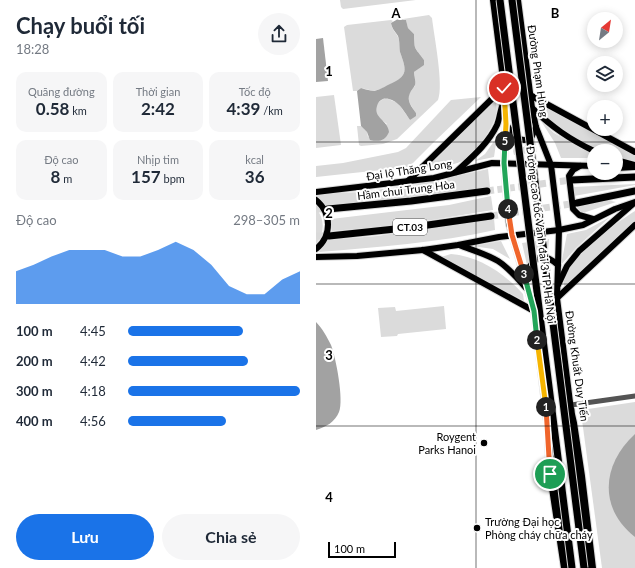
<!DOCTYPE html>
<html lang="vi">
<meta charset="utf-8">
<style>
body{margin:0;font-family:Lato,sans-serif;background:#f6f6f7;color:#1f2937;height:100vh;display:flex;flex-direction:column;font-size:15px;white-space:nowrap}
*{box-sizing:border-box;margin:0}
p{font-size:13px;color:#747a83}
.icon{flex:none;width:22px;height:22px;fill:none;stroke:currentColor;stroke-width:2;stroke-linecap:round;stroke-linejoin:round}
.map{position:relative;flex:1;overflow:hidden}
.drawer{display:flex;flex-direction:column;background:#fff;width:316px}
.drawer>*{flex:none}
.needle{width:26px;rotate:30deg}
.tools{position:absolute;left:271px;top:12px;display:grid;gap:8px}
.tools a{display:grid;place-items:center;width:36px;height:36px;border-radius:50%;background:#fff;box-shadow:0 2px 10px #0003;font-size:20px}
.scale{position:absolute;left:12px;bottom:10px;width:68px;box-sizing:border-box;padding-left:4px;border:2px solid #000;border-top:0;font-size:11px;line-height:14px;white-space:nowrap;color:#000;-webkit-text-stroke:3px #fff;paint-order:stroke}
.pin{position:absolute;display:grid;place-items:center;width:34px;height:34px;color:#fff;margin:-17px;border:2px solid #fff;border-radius:50%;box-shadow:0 1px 4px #0007}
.km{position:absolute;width:20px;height:20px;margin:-10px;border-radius:50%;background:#222;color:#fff;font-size:11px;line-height:20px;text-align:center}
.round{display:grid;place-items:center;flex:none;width:42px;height:42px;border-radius:21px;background:#f6f6f7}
.overview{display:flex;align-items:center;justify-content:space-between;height:68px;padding:0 16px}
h1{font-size:22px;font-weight:700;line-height:30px}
.figures{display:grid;grid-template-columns:repeat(3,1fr);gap:6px;height:68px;padding:4px 16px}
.figures div{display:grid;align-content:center;border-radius:10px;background:#f6f6f7;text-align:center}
.figures b{font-size:17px;font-weight:700}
.figures small{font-size:11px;font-weight:400}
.figures p{font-size:11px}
.chart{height:112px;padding:8px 16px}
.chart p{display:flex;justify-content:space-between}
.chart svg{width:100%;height:72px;margin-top:4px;fill:#1a73e8;opacity:.7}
.cta{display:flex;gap:8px;margin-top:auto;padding:8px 16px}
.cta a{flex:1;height:46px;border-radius:24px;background:#1a73e8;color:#fff;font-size:16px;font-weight:700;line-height:46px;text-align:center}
.cta a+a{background:#f6f6f7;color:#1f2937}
ul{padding:0 16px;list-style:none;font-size:13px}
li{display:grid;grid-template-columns:64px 48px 1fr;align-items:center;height:30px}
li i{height:10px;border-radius:5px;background:#1a73e8}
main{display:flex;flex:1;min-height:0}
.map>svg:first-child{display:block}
.green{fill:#dbdbdb}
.water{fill:#a2a2a2}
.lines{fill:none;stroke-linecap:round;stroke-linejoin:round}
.highway-tunnel{stroke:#d9d9d9;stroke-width:7;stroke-dasharray:7 3.5;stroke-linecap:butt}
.major-casing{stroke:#dbdbdb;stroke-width:8}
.highway-casing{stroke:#dbdbdb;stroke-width:9}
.minor{stroke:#545454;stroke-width:5}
.major{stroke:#000;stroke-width:6}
.highway{stroke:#000;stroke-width:7}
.highway-bridge-casing{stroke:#dbdbdb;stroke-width:9;stroke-linecap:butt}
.highway-bridge{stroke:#000;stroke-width:7}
.split-1-casing{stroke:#fff;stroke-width:8}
.split-2-casing{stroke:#fff;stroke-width:8}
.split-3-casing{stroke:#fff;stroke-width:8}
.split-4-casing{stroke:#fff;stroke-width:8}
.split-5-casing{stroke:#fff;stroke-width:8}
.split-6-casing{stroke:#fff;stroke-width:8}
.split-1{stroke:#f0652b;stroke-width:5}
.split-2{stroke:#f5b400;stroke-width:5}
.split-3{stroke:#22a559;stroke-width:5}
.split-4{stroke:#f0652b;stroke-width:5}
.split-5{stroke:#22a559;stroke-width:5}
.split-6{stroke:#f5b400;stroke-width:5}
.grid{fill:none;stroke:#000;stroke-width:1;stroke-opacity:0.55}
.poi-dot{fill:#000;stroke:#fff;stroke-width:1.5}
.labels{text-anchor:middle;stroke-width:4;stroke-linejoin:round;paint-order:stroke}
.shield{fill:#fff;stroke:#4c4c4c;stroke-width:1}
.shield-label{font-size:10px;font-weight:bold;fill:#000}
.street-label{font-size:11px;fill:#000;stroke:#fff}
.poi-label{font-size:11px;fill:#000;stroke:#fff;text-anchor:end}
.grid-label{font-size:13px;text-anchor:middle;font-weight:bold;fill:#000;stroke:#fff;stroke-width:4;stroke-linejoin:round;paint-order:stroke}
</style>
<main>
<section class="drawer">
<div class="overview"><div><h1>Chạy buổi tối</h1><p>18:28</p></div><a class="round"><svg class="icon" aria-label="share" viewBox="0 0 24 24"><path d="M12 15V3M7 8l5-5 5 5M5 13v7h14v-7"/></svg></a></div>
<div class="figures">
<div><p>Quãng đường</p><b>0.58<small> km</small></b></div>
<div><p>Thời gian</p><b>2:42</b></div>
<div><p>Tốc độ</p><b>4:39<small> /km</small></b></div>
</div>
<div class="figures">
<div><p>Độ cao</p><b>8<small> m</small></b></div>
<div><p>Nhịp tim</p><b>157<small> bpm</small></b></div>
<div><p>kcal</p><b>36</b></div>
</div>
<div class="chart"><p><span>Độ cao</span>298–305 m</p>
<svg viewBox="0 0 160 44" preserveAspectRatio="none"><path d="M0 44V24L10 20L20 15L30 11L40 11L50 11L60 15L70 15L80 11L90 6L100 11L110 20L120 33L130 38L140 38L150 29L160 24V44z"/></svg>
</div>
<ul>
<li><b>100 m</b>4:45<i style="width:67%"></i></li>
<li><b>200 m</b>4:42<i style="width:70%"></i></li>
<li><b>300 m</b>4:18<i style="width:100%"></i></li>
<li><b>400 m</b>4:56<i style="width:57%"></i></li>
</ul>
<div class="cta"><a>Lưu</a><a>Chia sẻ</a></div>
</section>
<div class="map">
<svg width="319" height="568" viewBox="0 0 319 568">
<rect width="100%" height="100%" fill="#fff"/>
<!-- green -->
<g class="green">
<polygon points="24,0 100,0 27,9 25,7"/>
<path d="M113,15L116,18C118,36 128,85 122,100L81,139L67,144L45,146L43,145L41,126H45L51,132L52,137L71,124C68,121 63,119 61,115C56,108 63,100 70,98L82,103L94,120L100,113C93,102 88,98 99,86L98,72L107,65L108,60C100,48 97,50 98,34L92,28L90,20L87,19Z"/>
<path d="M75,20L77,21L75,23C76,30 79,31 82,37C84,41 83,47 84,52C90,69 93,76 74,85C60,91 60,92 45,88L41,91H37L28,27L31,25Z"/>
<polygon points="18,95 25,145 0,148 0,97"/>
<polygon points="165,97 118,142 93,167 0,177 0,166 27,163 82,152 90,148 135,100"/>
<path d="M179,99C180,105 182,109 180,115C177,128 159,155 146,161C136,166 122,166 110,168Z"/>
<polygon points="223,104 319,154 319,161 300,157 300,151 285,151 268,143 242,129 231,118"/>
<polygon points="225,121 238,133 278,155 278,158 245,158 239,143"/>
<polygon points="218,136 221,152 198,155 197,151 199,144 204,147 208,147"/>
<polygon points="181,137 178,157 159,161 169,154"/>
<polygon points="172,169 174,187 11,207 0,196 0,194 44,192 98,185"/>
<polygon points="319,184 319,185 258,196 257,187"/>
<polygon points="175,196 177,210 85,225 16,231 15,219 133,205"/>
<polygon points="291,200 300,202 267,213 263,212 261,210 262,207"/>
<path d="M0,208C9,219 9,233 0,244Z"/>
<path d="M319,211V222L249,290C248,287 248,284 248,281C253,256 298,224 319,211Z"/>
<polygon points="294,217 260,248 245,265 251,234 270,230"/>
<path d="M178,218L179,230C121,243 62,247 3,252L12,240L61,236Z"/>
<path d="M233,239L232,252C216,249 217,252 211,265L206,243Z"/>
<polygon points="185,241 194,259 177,249 156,246"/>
<path d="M135,254C163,256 189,274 207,294L208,301L125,257Z"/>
<polygon points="128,306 130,329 82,334 81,336 65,337 62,308 79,307 80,311"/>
<polygon points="319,402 319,568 286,568 266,420 272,409"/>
</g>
<!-- water -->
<g class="water">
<path d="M82,19L90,20L92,28L98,34C98,51 99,47 108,60V65L98,72C98,76 100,81 99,85C98,88 95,90 94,93C90,101 96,107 100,113V116L94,120C89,113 84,103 76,100C73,99 70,98 67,99C63,101 62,103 61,106C57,118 72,120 73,132C69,141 63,142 54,140L51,132L45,126L41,91L45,88C60,93 60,91 74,84C93,76 90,69 84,52C83,47 84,41 82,36C79,31 76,29 75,23Z"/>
<polygon points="7,38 12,81 0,82 0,39"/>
<path d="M0,322C6,328 11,337 15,345C20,358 28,400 23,412C19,422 10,427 0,430Z"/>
<path d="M319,434V537C282,508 286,464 319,434Z"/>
</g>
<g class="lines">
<!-- highway-tunnel -->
<g class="highway-tunnel">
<polyline points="171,191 255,180"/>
<polyline points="0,209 12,209"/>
<polyline points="175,216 261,203"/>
<polyline points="0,236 13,236"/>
</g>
<!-- major casing -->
<g class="major-casing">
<g id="major">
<polyline points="177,0 188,87 190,124 188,163 193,224 218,311 231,421"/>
<polyline points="202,0 216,108 220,127 235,165 236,173 243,230 241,298 255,410 258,423 266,476 277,568"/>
<polyline points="214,95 319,152"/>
<path d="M216,108C236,127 253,139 278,151"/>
<path d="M190,124C196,133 203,145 215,138L220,127"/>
<polyline points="300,160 319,165"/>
<polyline points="264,166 257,170 253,176 257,209 263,215 277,219"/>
<polyline points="300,168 319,167"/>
<path d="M140,172C155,158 172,144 181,125C184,118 184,110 187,104"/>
<polyline points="91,182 188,87"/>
<polyline points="0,192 118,178 176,163 278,166"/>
<path d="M0,200C16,213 16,236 0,249"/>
<path d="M143,245C156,250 170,254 182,261C193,268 201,278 210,288"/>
<polyline points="107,250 218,311"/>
<polyline points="0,257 41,256 107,250 142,245 183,237 243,230 267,225 299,209 319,202"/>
<path d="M208,276C218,259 224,249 242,265"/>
<polyline points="242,285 251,266 263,251 317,204"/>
<polyline points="241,298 319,225"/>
<polyline points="232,442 234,475 248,568"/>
</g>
</g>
<!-- highway casing -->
<g class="highway-casing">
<g id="highway">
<polyline points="255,180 319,177"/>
<polyline points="261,203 319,191"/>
<polyline points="12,209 95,201 171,191"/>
<polyline points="13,236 98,227 175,216"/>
<polyline points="255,410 254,423 272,568"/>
<polyline points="231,417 252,568"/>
</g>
</g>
<!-- minor -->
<polyline class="minor" points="255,405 319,396"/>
<!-- major -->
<use href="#major" class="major"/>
<!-- highway -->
<use href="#highway" class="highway"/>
<!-- highway-bridge casing -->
<g class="highway-bridge-casing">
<g id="highway-bridge">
<polyline points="184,0 256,568"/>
<polyline points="196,0 268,568"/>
</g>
</g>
<!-- highway-bridge -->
<use href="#highway-bridge" class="highway-bridge"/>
</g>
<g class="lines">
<!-- split-1 casing -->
<g class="split-1-casing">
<polyline id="split-1" points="230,407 234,474"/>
</g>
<!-- split-2 casing -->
<g class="split-2-casing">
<polyline id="split-2" points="221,340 230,407"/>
</g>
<!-- split-3 casing -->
<g class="split-3-casing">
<polyline id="split-3" points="208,274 218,311 221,340"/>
</g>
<!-- split-4 casing -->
<g class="split-4-casing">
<polyline id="split-4" points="192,209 196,235 208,274"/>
</g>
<!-- split-5 casing -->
<g class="split-5-casing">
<polyline id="split-5" points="189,141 188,163 192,209"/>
</g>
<!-- split-6 casing -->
<g class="split-6-casing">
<polyline id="split-6" points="188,88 190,124 189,141"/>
</g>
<!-- split-1 -->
<use href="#split-1" class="split-1"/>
<!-- split-2 -->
<use href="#split-2" class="split-2"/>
<!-- split-3 -->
<use href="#split-3" class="split-3"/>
<!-- split-4 -->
<use href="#split-4" class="split-4"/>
<!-- split-5 -->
<use href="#split-5" class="split-5"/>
<!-- split-6 -->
<use href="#split-6" class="split-6"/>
</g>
<!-- grid -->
<path class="grid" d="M160,0V568M0,142H319M0,284H319M0,426H319"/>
<!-- markers -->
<g class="poi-dot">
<circle cx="168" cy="443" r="4"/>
<circle cx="161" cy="528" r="4"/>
</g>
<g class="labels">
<!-- shield labels -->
<rect class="shield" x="77" y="219" width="34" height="16" rx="3"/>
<g class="shield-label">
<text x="94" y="231">CT.03</text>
</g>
<!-- street labels -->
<g class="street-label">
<text transform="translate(222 71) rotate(82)" y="4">Đường Phạm Hùng</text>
<text transform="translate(93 170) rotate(-9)" y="4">Đại lộ Thăng Long</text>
<text transform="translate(90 190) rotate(-7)" y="4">Hầm chui Trung Hòa</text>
<text transform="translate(225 235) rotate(83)" y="4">Đường cao tốc Vành đai 3 TP. Hà Nội</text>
<text transform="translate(261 366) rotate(82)" y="4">Đường Khuất Duy Tiến</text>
</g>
<!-- poi labels -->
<g class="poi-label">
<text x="160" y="441">Roygent<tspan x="160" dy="13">Parks Hanoi</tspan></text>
<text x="169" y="526" text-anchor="start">Trường Đại học<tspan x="169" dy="13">Phòng cháy chữa cháy</tspan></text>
</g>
</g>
<g class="grid-label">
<text x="80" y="18">A</text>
<text x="239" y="18">B</text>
<text x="13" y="76">1</text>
<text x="13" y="218">2</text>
<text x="13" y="360">3</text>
<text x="13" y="502">4</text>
</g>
</svg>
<div class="tools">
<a><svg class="needle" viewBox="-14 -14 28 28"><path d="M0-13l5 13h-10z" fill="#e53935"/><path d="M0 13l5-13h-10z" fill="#747a83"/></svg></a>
<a><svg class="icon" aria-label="layers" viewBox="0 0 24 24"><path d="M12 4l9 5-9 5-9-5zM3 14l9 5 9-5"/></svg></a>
<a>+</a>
<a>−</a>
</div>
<div class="scale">100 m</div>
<div class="pin" style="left:234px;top:474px;background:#1e9e55"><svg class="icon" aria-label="arrive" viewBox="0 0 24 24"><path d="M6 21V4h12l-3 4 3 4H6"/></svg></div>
<div class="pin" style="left:188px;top:88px;background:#d93025"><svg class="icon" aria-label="check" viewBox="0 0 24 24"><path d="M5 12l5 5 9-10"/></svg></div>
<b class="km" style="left:230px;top:407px">1</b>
<b class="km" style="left:221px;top:340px">2</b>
<b class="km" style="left:208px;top:274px">3</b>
<b class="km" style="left:192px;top:209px">4</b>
<b class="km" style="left:189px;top:141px">5</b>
</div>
</main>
